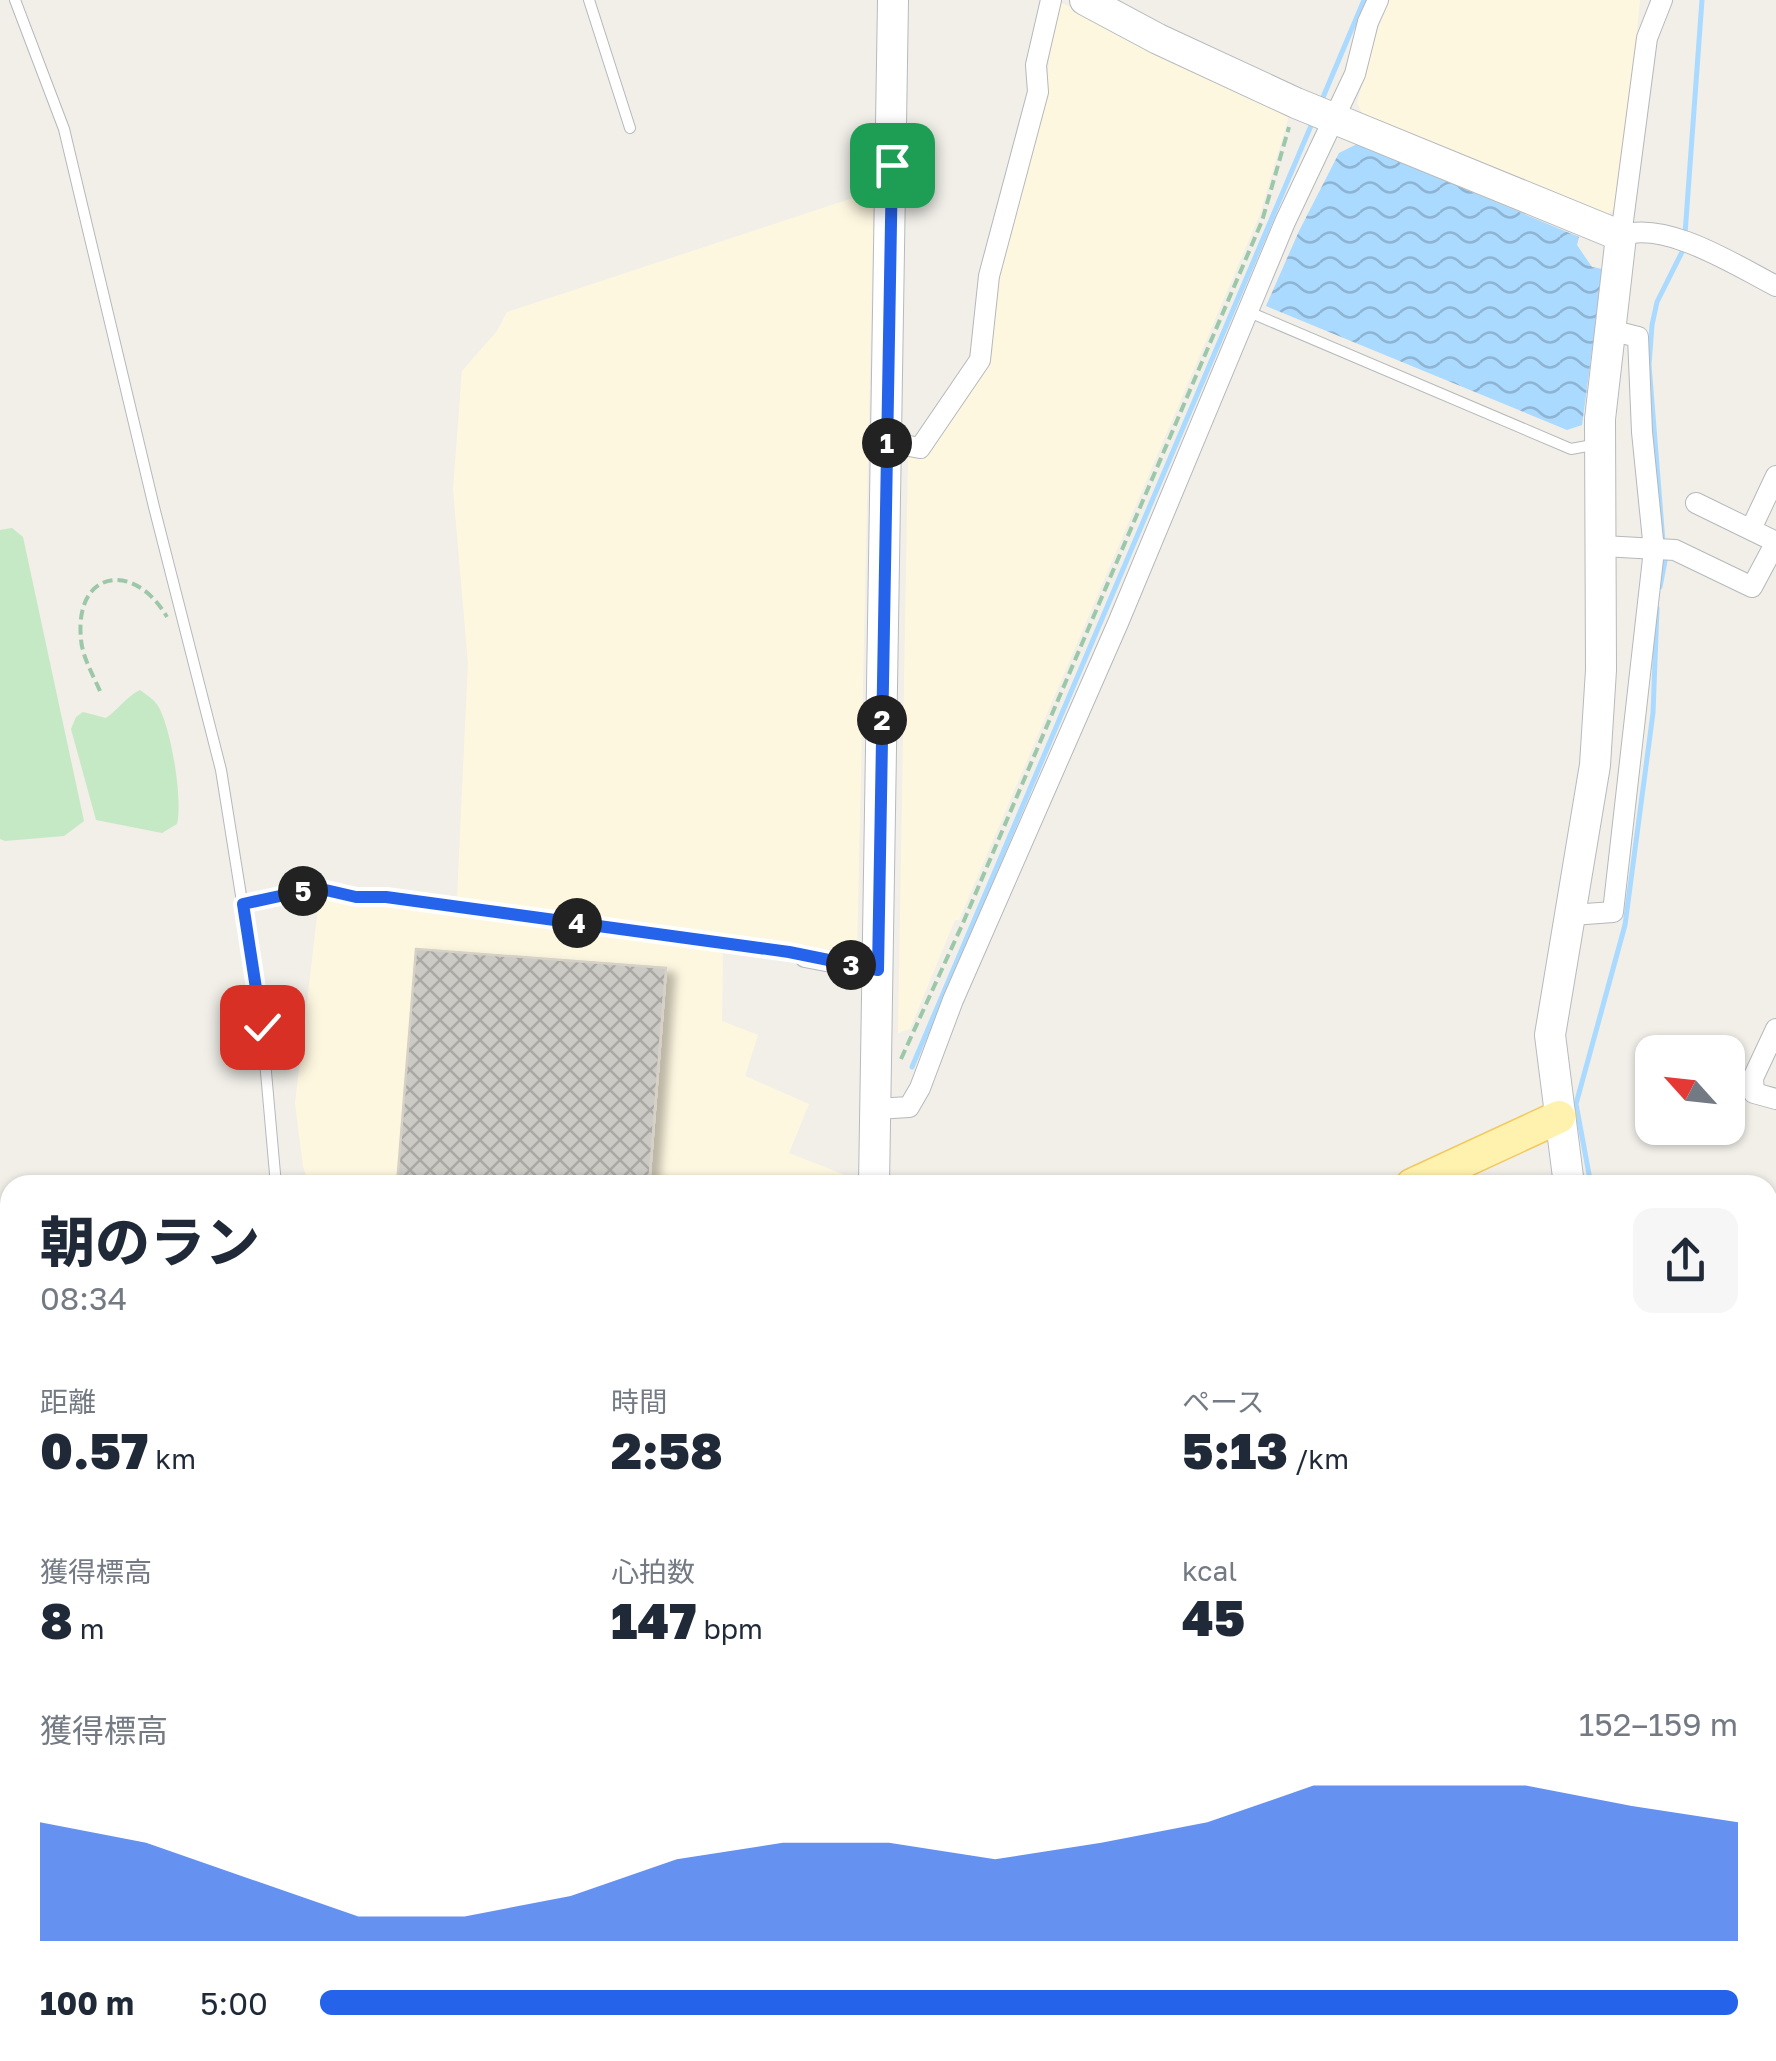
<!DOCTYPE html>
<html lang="ja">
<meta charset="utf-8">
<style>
body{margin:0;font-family:"Golos Text","Noto Sans JP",sans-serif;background:#f6f6f7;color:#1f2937;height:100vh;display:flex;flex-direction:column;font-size:38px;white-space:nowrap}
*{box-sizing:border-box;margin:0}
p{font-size:32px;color:#747a83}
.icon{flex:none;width:55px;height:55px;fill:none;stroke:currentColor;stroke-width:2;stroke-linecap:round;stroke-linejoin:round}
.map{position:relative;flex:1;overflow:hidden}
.side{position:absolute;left:0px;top:1175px;width:1778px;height:888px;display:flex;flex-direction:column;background:#fff;border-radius:30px 30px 0 0;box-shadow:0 2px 8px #0004}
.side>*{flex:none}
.needle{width:65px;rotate:297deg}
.tools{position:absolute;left:1635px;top:1035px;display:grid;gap:20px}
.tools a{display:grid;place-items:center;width:110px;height:110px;border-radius:20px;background:#fff;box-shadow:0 2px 8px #0004;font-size:50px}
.pin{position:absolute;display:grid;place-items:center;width:85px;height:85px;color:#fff;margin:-42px;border-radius:20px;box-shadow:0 5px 15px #0006}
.km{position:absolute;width:50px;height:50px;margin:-25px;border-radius:50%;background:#222;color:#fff;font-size:28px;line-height:50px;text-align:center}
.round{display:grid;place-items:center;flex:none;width:105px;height:105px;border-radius:20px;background:#f6f6f7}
.summary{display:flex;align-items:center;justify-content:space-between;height:170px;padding:0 40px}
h1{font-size:55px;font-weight:800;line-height:75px}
.figures{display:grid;grid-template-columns:repeat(3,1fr);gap:15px;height:170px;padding:10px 40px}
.figures div{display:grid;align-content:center}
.figures b{font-size:50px;font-weight:800}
.figures small{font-size:28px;font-weight:400}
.figures p{font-size:28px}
.chart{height:280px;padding:20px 40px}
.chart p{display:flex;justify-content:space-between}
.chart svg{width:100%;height:180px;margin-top:10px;fill:#2563eb;opacity:.7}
ul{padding:0 40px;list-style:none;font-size:32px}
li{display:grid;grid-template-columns:160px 120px 1fr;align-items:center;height:75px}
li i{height:25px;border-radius:12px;background:#2563eb}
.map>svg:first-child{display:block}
.commercial{fill:#fef7e0}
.industrial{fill:#e0deda}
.cemetery{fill:url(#cemetery-stones)}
.park{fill:#c5e8c5}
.water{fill:url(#water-waves)}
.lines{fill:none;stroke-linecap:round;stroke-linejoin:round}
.stream{stroke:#aadaff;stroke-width:5}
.building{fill:url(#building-cross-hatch);stroke:#d6d1c6;stroke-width:2.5;filter:url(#shadow)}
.lane-casing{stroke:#b5b8bc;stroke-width:12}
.street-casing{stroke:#b5b8bc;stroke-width:22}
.secondary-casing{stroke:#b6babf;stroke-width:32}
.primary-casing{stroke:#f2c960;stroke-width:35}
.path{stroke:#9cc7a9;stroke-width:4;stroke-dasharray:10 5;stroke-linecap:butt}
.lane{stroke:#fff;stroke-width:10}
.street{stroke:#fff;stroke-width:20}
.secondary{stroke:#fff;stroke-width:30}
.primary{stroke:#fff2af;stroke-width:32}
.route-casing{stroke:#fff;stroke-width:20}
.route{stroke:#2563eb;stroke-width:12}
</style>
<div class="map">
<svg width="1776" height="2061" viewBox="0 0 1776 2061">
<defs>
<pattern id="cemetery-stones" width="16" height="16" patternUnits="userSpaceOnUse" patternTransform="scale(2.5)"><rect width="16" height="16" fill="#c5e8c5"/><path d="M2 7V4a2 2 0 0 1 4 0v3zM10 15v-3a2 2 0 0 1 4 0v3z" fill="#a3c0a4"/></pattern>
<pattern id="water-waves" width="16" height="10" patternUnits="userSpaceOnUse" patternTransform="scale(2.5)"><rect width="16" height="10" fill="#aadaff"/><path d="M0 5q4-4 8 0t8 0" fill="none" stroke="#8eb4d2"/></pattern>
<pattern id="building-cross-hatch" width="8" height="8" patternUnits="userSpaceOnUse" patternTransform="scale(2.5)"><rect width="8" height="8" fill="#cccac5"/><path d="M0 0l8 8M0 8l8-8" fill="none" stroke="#a9a8a4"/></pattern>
<filter id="shadow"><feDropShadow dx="9" dy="5.5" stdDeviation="5" flood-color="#0004"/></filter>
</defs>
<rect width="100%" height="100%" fill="#f1efe8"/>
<!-- commercial -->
<g class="commercial">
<polygon points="1390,0 1640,0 1619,206 1606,215 1362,113 1357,103 1378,29"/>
<polygon points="1060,2 1173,59 1291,109 1260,214 959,920 955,920 910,1029 898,1033 908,453 982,366 997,276 1046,91 1054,10"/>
<polygon points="874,191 857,953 457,899 468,663 453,489 462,371 497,331 507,312"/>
<polygon points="319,900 359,905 393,902 723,948 722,1021 758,1035 745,1076 809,1104 789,1153 850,1177 850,1185 309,1185 303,1166 295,1103"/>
</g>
<!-- industrial -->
<polygon class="industrial" points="283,2053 415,2053 413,2061 309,2061"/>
<!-- cemetery -->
<polygon class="cemetery" points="1550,2053 1653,2053 1647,2061 1562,2061"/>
<!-- park -->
<g class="park">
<polygon points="12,528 23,537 84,821 64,836 5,841 0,839 0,530"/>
<path d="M140,690C145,694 155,700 158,706C171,727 183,800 177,824L162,833L96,820L71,729L76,717L83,712L106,718C119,709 126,697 140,690Z"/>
</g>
<!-- water -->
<polygon class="water" points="1357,144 1579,237 1577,245 1592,267 1603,269 1582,425 1567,430 1266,306 1299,231 1339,153"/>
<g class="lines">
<!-- stream -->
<g class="stream">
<polyline points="1321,102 1364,0"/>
<polyline points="1685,234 1702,0"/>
<polyline points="1663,542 1649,365 1652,325 1657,302 1684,248"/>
<polyline points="1660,587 1665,561"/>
<polyline points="912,1067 1313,121"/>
<polyline points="1591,1185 1576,1104 1625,925 1653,713 1657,608"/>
<polyline points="629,2061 630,2052"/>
</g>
</g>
<!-- building -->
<polygon class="building" points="416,949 666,968 649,1185 397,1185"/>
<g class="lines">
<!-- lane casing -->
<g class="lane-casing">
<g id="lane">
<polyline points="15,0 64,129 154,507 221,770 262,1027 276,1185"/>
<polyline points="589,0 630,128"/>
<polyline points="1249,312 1571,449 1598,444"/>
<polyline points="243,904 317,888 355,897 386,897 789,952 805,957"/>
<polyline points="1768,1881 1776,1872"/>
<polyline points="1768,2049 1776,2055"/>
<polyline points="210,2061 210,2052"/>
</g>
</g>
<!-- street casing -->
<g class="street-casing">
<g id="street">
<path d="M1662,0L1647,38L1621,236C1664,219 1737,266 1776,286"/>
<polyline points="887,442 920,448 980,360 989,276 1038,92 1036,65 1051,0"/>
<polyline points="1696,503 1776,542"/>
<polyline points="1751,529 1776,476"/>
<polyline points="1603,546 1675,550 1752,587 1776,542"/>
<polyline points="1572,915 1613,912 1654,550 1642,432 1638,337 1610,330"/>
<polyline points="805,957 878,971"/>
<polyline points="1776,1029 1753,1078 1754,1093 1776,1099"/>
<polyline points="876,1109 909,1107 920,1088 953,1000 1118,623 1285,222 1355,74 1368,22 1378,0"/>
</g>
</g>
<!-- secondary casing -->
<g class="secondary-casing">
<g id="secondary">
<polyline points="1085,0 1158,39 1296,103 1621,236 1600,419 1601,670 1595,765 1550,1035 1569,1185"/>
<polyline points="874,1185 893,0"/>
<polyline points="427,2061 429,2052"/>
<polyline points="862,2061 862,2052"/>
<polyline points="1214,2061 1217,2052"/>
</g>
</g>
<!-- primary casing -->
<g class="primary-casing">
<g id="primary">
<polyline points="1412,1185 1559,1117"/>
<polyline points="0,1440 10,1439"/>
</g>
</g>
<!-- path -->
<g class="path">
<path d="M100,691C93,675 82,656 81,639C74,570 134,560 167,617"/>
<polyline points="901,1059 963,923 1262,221 1289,127"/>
<polyline points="1768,1556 1776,1558"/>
<polyline points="1600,2061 1606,2052"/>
</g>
<!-- lane -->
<use href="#lane" class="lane"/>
<!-- street -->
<use href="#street" class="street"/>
<!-- secondary -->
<use href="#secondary" class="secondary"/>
<!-- primary -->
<use href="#primary" class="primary"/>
</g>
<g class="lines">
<!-- route casing -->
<g class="route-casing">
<polyline id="route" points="262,1027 243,904 317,888 356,897 386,897 789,952 878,970 892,165"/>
</g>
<!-- route -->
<use href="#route" class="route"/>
</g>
</svg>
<div class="tools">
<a><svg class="needle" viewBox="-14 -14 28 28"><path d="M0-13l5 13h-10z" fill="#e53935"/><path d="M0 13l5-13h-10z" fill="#747a83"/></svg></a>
</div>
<div class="pin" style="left:892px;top:165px;background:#1e9e55"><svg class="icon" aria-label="arrive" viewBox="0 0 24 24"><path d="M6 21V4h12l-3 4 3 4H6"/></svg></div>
<div class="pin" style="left:262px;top:1027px;background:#d93025"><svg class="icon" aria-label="check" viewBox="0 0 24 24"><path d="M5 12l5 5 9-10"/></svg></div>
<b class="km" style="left:887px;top:443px">1</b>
<b class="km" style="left:882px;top:720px">2</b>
<b class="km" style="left:851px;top:965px">3</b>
<b class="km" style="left:577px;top:923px">4</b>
<b class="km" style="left:303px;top:891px">5</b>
<section class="side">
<div class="summary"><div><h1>朝のラン</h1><p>08:34</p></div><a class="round"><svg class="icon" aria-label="share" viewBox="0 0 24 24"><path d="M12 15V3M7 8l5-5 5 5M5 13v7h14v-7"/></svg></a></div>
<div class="figures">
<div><p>距離</p><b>0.57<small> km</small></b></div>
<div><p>時間</p><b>2:58</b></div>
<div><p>ペース</p><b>5:13<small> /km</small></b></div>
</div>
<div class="figures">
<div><p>獲得標高</p><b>8<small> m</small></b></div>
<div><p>心拍数</p><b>147<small> bpm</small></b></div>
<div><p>kcal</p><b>45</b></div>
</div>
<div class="chart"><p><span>獲得標高</span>152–159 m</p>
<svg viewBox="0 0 160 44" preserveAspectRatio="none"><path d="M0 44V15L10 20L20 29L30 38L40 38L50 33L60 24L70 20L80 20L90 24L100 20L110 15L120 6L130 6L140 6L150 11L160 15V44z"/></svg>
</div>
<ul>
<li><b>100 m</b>5:00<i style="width:100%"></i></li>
</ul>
</section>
</div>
